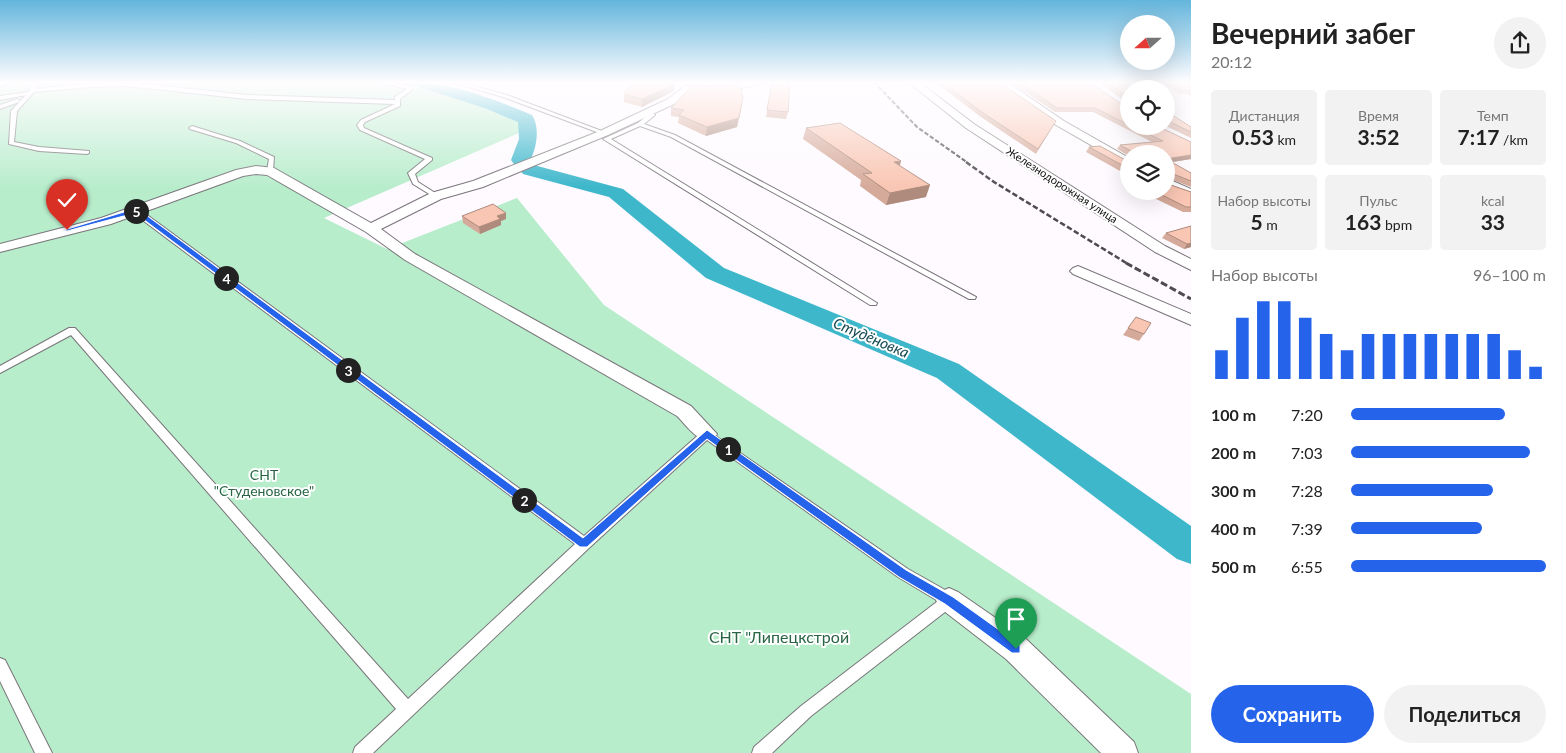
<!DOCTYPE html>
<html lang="ru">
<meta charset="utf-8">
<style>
body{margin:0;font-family:Lato,sans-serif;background:#f2f2f2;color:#222;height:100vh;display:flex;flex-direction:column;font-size:19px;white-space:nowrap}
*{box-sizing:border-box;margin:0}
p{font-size:16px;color:#767676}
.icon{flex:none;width:28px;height:28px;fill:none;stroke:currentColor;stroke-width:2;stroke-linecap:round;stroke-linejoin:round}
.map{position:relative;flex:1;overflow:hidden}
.drawer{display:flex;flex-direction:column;background:#fff;width:375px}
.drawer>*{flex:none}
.needle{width:32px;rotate:249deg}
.controls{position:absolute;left:1120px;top:15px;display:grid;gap:10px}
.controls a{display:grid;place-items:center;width:55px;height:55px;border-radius:50%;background:#fff;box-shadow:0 5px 20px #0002;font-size:25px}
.pin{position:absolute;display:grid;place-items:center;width:42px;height:42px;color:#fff;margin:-51px -21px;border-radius:50% 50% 50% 0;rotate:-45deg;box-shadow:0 0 5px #0007}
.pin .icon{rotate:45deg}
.km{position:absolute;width:25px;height:25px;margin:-12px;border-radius:50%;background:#222;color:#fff;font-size:14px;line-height:25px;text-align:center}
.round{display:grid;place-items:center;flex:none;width:52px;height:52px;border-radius:26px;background:#f2f2f2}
.summary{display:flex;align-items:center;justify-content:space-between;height:85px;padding:0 20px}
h1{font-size:28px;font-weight:700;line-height:38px}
.figures{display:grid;grid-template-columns:repeat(3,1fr);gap:8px;height:85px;padding:5px 20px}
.figures div{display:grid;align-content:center;border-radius:5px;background:#f2f2f2;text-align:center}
.figures b{font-size:21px;font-weight:700}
.figures small{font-size:14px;font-weight:400}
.figures p{font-size:14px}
.chart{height:140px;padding:10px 20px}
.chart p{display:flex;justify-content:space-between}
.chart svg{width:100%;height:90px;margin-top:5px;stroke:#2563eb;stroke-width:6}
.button{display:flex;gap:10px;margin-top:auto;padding:10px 20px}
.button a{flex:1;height:58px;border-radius:30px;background:#2563eb;color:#fff;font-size:20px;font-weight:700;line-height:58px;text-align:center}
.button a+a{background:#f2f2f2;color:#222}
ul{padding:0 20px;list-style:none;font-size:16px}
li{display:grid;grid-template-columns:80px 60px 1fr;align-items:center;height:38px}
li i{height:12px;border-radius:6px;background:#2563eb}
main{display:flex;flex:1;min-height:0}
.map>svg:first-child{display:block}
.green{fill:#b8edcc}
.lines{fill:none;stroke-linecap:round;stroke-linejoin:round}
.river{fill:#3eb7cb;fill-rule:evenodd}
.lane-casing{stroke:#787479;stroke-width:2}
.street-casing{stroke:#787479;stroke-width:2}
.lane{fill:#fff;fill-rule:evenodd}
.street{fill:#fff;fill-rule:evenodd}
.rail-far2{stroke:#4d4b4d;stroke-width:2;stroke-dasharray:4.5 2;stroke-linecap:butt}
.rail-far1{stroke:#4d4b4d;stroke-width:2.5;stroke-dasharray:5.5 2.5;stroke-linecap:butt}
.rail{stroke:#4d4b4d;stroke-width:3;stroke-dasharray:7 3;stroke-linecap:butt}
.wall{fill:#d6aa9a}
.shaded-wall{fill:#ae8b7d}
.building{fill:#f9c6b3;stroke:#ae8b7d}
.route{fill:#2563eb;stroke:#fff}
.labels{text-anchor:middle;stroke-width:4;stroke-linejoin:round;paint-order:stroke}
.far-street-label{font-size:11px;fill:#0c0b0c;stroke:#fff}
.park-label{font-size:14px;fill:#296545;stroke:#fff}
.water-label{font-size:15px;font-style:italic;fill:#154952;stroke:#fff}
.near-park-label{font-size:16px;fill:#296545;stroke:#fff}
</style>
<main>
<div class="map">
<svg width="1191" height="753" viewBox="0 0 1191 753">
<rect width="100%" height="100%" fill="#fefaff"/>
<!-- green -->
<polygon class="green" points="0,82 408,82 535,126 324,218 387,249 517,198 604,305 1191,694 1191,753 0,753"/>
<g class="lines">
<!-- river -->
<g class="river">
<path d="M410,82C452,82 493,99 532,115C541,128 536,152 528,164H514L511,160L519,139L518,122L487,109L413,85Z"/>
<polygon points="530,164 623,189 724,268 959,364 1191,526 1191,564 1177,559 937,378 706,278 609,197 523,174 520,170 523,166"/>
</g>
<!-- lane casing -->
<g class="lane-casing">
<g id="lane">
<polygon points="0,82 13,82 0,86"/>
<polygon points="32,82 38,82 35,89 91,83 126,82 247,95 395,100 395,97 407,89 380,82 391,82 413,87 413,89 400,99 400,106 365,122 363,125 364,128 432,158 432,160 415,174 418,182 440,196 434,197 413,184 408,173 425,159 360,130 357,125 361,120 395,104 247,99 126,86 91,87 34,92 17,111 14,142 39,147 89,151 89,153 87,154 39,151 9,144 11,111 26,95 0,100 0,96 29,92"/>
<polygon points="451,82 460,82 507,95 607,133 602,134 503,97"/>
<polygon points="17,99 20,101 19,102 0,109 0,105"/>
<polygon points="646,111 650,111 655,115 644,124 675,135 976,297 975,299 969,299 671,137 640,126 611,139 877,303 876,305 870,305 603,139 638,123 648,115 645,112"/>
<polygon points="192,126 240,141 274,157 273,171 270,173 267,171 269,159 236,143 190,129 189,128"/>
<polygon points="133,209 139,209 584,536 703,431 707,430 908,569 954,595 956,600 954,605 811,716 772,753 752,753 754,747 801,706 938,601 898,577 707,440 589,548 373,753 353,753 355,747 396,709 71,335 0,373 0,366 69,328 75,328 408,699 575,544 133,213"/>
<polygon points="0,658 5,660 52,753 35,753 0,681"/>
</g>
</g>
<!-- street casing -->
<g class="street-casing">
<g id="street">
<path d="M746,82H766L726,92L690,91L676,103L608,135L483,187L441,199L381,229L415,254L691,406L717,434L714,439C698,444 688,427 677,416L405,260L366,232L267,175L256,174L243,176L111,224L0,252V244L101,218L236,170L256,166L274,168L371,223L431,193L473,181L600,131L668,99L685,86H726Z"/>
<polygon points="908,82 919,82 974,124 1165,246 1191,259 1191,270 1155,252 966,128"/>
<polygon points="995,82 1007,82 1064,121 1129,158 1129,167 1056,125"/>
<polygon points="1166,178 1191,189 1191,198 1166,187"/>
<polygon points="1078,266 1191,314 1191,325 1073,274 1070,271 1073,268"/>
<polygon points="949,588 958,592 1026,639 1134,742 1138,753 1101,753 1006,659 940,608 936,600 940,592"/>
</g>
</g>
<!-- lane -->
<use href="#lane" class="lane"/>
<!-- street -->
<use href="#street" class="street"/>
<!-- rail-far2 -->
<polyline class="rail-far2" points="874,82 917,127 968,163"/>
<!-- rail-far1 -->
<polyline class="rail-far1" points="966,162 994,182 1128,264"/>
<!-- rail -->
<polyline class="rail" points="1126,263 1191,299"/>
</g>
<!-- wall -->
<g class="wall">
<polygon points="772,82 788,112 786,119 766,117"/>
<polygon points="935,82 999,82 1056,121 1036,154 981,117"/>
<polygon points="1010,82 1089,82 1129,109 1129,126 1157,126 1191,159 1172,162 1191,173 1191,187 1168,178 1168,184 1191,192 1191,212 1183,212 1152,197 1156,192 1157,192 1156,191 1166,191 1166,154 1129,154 1129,156 1117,149 1120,145 1152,142 1093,112 1055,112"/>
<polygon points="1098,82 1125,82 1129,89 1129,104"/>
<polygon points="1161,82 1191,82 1191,96 1188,94 1179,94"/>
<polygon points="675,84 674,91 642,107 624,102 624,94"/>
<polygon points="742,105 737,127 706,136 678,123 679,117 671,116 671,108"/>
<polygon points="1166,111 1191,127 1191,138 1166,126"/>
<polygon points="806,128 901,161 900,166 926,197 886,205 860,186 861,180 803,139"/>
<polygon points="1089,147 1129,162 1129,176 1086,152"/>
<polygon points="462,216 506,219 501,221 501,225 480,234 463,223"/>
<polygon points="1191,226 1191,247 1184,249 1162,238 1166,233"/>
<polygon points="1136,317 1144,334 1139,341 1123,335"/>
</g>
<!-- shaded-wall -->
<g class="shaded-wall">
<polygon points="716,82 734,82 716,84"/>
<polygon points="675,84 674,91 642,107 642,99"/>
<polygon points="743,97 737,127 706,136 707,127"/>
<polygon points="1191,155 1191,159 1166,163 1166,159"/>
<polygon points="901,161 897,172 894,162"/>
<polygon points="930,185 926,197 886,205 890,193"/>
<polygon points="506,213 506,219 501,221 501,225 480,234 479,227 497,216"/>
<polygon points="1191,243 1191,247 1184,249 1187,244"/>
</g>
<!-- building -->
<g class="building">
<polygon points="632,82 670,82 675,84 642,99 624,94"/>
<polygon points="772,82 790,82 788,112 767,110"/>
<polygon points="942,82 999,82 1056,121 1038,149 983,113"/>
<polygon points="1018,82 1089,82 1129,109 1129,125 1095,108 1057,108"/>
<polygon points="1106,82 1125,82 1134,89 1129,89 1129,98"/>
<polygon points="1169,82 1191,82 1191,90 1182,90"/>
<polygon points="739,83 743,97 739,118 707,127 679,115 684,110 671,108 693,85 713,87"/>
<polygon points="1166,111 1191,127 1191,132 1166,120"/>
<polygon points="840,123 901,161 894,162 930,185 890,193 863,174 872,173 806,128"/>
<polygon points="1132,126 1157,126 1191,142 1191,155 1166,159 1166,154 1133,154 1133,152 1120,145 1163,141"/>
<polygon points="1100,146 1129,162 1129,169 1089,147"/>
<polygon points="1166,159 1191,173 1191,181 1168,172 1168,184 1191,192 1191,207 1186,207 1156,192 1166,191"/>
<polygon points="493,204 506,213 497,216 500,219 479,227 462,216"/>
<polygon points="1191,226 1191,243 1187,244 1166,233"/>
<polygon points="1136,317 1151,323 1144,334 1128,328"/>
</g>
<!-- sky -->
<linearGradient id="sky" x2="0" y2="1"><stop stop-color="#64b5dc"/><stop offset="0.44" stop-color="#fffdff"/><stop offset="1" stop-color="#fffdff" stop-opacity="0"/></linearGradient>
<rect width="1191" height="187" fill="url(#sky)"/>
<!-- route -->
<polygon class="route" points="134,209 138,209 583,538 707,430 906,570 953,597 1020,645 1020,653 1012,653 945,604 899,577 707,439 587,547 580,547 135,213 67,231 64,230"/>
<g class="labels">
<!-- far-street labels -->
<g class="far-street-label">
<text transform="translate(1062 185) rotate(33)" y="4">Железнодорожная улица</text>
</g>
<!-- park labels -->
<g class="park-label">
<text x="264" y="480">СНТ<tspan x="264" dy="16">"Студеновское"</tspan></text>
</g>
<!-- water labels -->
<g class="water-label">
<text transform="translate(871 338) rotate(23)" y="5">Студёновка</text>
</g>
<!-- near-park labels -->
<g class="near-park-label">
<text x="779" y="643">СНТ "Липецкстрой</text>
</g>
</g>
</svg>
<div class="controls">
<a><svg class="needle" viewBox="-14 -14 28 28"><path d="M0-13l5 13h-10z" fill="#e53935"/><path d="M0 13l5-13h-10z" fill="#767676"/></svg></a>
<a><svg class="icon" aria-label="locate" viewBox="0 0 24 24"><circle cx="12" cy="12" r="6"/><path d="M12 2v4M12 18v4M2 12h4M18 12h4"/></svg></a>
<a><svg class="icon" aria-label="layers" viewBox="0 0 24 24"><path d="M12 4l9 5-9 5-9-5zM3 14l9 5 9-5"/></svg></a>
</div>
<div class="pin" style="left:1016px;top:649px;background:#1e9e55"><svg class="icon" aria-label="arrive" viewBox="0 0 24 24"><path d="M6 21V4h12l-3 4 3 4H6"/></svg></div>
<div class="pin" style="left:67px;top:230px;background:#d93025"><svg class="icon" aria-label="check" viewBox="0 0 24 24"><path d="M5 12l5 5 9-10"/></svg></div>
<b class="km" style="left:728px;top:449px">1</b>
<b class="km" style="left:524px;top:500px">2</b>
<b class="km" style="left:348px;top:370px">3</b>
<b class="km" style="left:226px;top:278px">4</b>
<b class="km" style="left:136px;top:211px">5</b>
</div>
<section class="drawer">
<div class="summary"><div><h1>Вечерний забег</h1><p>20:12</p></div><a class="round"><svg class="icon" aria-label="share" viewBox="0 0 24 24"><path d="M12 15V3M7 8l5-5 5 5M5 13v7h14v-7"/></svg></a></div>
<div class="figures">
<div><p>Дистанция</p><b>0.53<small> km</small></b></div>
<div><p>Время</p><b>3:52</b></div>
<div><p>Темп</p><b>7:17<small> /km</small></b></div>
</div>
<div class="figures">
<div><p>Набор высоты</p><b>5<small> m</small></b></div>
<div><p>Пульс</p><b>163<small> bpm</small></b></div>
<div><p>kcal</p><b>33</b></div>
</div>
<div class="chart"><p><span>Набор высоты</span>96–100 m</p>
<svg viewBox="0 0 160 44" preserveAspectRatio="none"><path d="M5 44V30M15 44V14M25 44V6M35 44V6M45 44V14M55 44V22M65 44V30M75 44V22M85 44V22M95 44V22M105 44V22M115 44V22M125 44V22M135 44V22M145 44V30M155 44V38"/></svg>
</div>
<ul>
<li><b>100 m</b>7:20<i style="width:79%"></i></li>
<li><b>200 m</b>7:03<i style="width:92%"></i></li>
<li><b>300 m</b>7:28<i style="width:73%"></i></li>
<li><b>400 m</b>7:39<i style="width:67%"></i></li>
<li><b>500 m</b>6:55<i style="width:100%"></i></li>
</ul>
<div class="button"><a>Сохранить</a><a>Поделиться</a></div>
</section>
</main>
